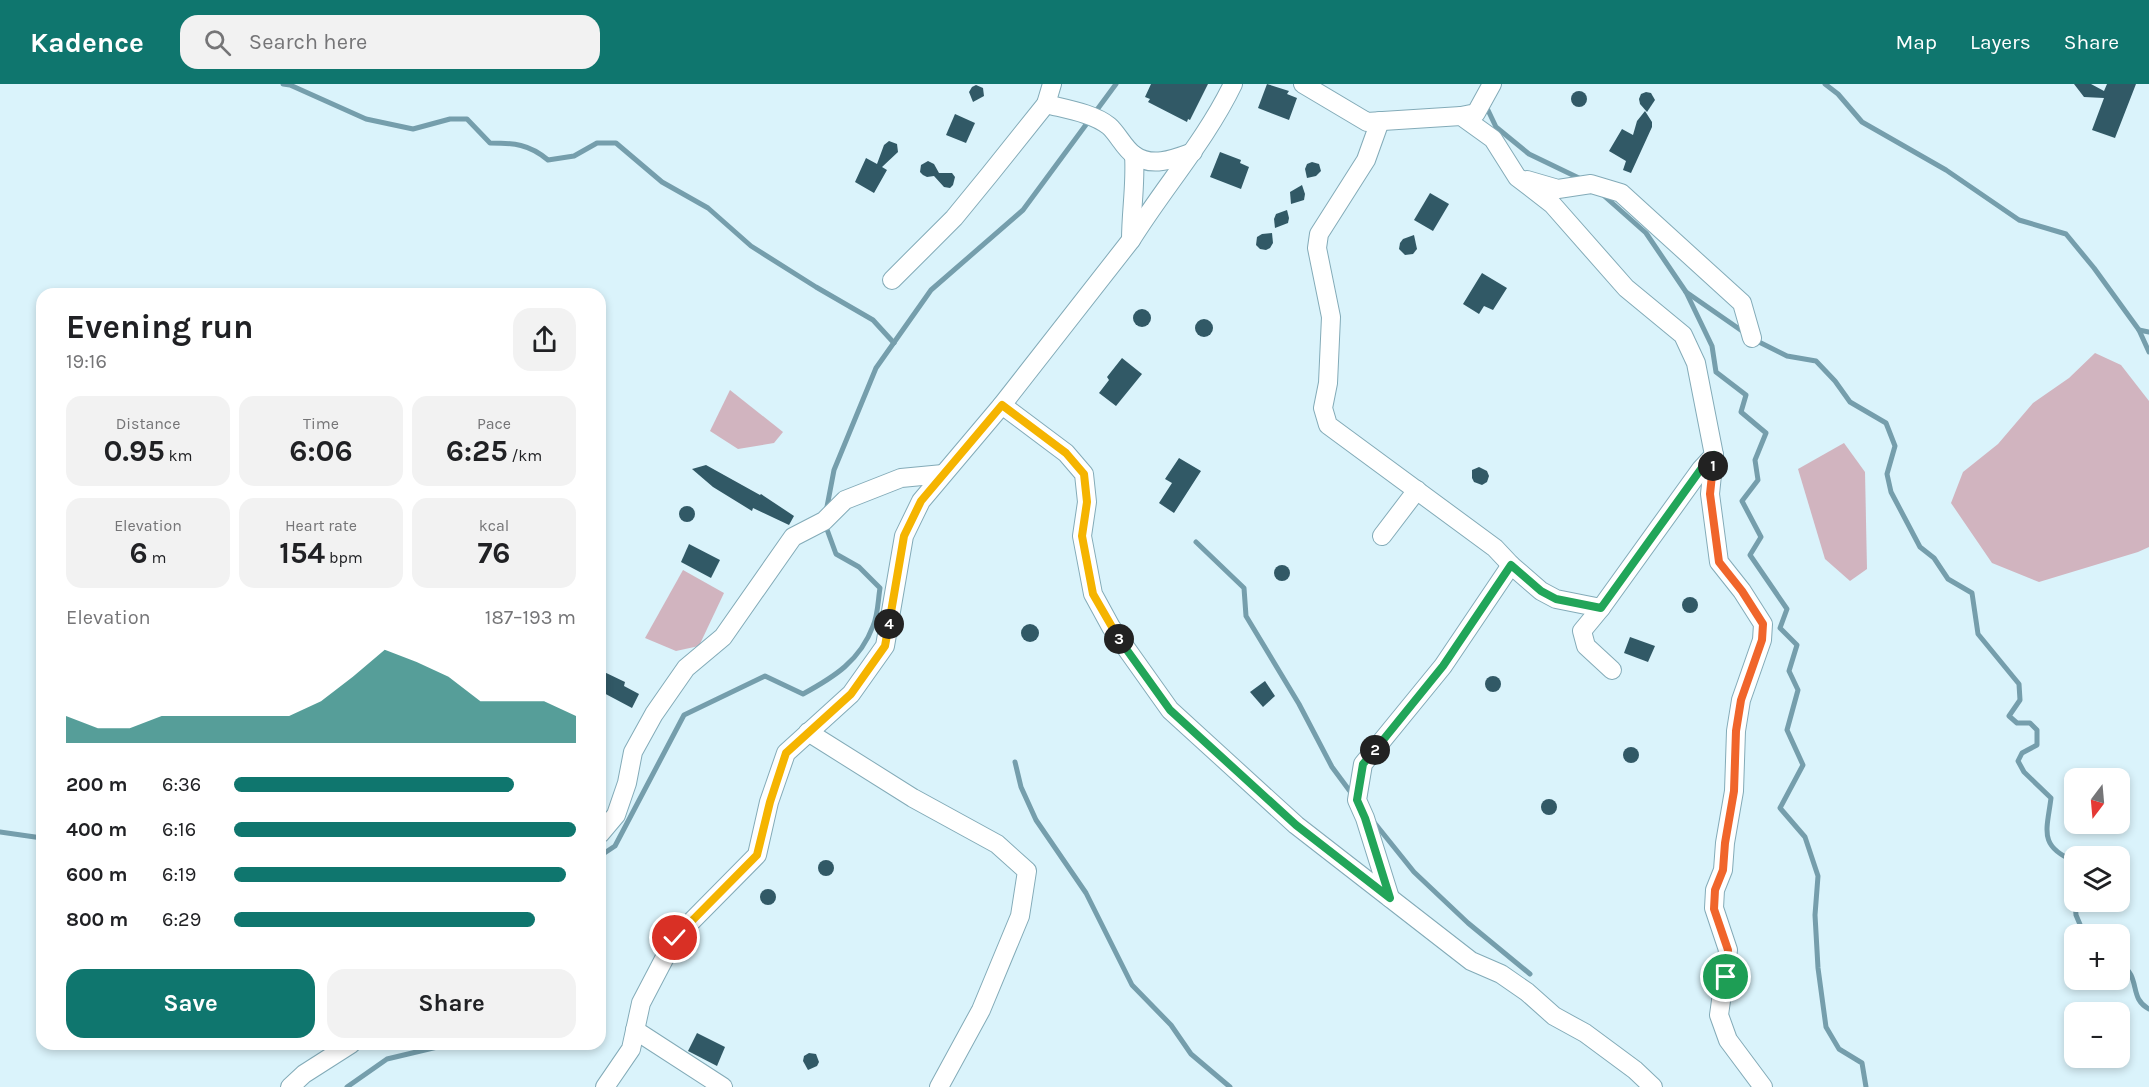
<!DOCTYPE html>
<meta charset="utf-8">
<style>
body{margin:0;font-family:Karla,sans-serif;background:#f2f2f2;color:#202124;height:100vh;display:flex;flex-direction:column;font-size:22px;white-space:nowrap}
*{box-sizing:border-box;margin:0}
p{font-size:20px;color:#757577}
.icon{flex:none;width:33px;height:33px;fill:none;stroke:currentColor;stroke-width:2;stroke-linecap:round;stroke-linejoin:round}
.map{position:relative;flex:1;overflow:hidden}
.side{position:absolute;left:36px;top:204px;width:570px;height:762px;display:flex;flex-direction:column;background:#fff;border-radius:18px;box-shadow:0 3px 9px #0003}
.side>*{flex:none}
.needle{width:39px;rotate:196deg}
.buttons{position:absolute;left:2064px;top:684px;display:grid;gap:12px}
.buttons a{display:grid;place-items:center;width:66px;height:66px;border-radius:12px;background:#fff;box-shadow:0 3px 9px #0003;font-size:30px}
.pin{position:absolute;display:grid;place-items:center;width:51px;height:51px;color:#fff;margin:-26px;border:3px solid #fff;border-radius:50%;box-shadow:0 2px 6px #0007}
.km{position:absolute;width:30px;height:30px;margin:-15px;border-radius:50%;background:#222;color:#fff;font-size:16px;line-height:30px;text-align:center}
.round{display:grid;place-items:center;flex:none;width:63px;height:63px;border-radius:18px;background:#f2f2f2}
.summary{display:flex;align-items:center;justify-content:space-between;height:102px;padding:0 30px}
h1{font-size:33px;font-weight:700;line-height:45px}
.stats{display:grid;grid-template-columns:repeat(3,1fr);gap:9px;height:102px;padding:6px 30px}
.stats div{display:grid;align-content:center;border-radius:15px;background:#f2f2f2;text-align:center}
.stats b{font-size:30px;font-weight:700}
.stats small{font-size:16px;font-weight:400}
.stats p{font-size:16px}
.chart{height:168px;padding:12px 30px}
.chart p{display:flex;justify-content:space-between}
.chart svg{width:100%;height:108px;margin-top:6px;fill:#0f766e;opacity:.7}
.primary-button{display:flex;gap:12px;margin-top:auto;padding:12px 30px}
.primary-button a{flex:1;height:69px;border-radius:18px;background:#0f766e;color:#fff;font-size:24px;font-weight:700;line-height:69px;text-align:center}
.primary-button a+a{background:#f2f2f2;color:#202124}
ul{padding:0 30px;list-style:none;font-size:20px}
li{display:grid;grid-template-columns:96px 72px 1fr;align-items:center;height:45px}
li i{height:15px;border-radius:8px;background:#0f766e}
header{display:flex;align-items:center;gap:36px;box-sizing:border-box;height:84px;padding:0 30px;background:#0f766e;color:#fff}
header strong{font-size:28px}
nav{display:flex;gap:33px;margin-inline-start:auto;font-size:21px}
.search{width:420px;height:54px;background:#f2f2f2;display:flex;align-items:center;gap:15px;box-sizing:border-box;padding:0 21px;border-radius:18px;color:#757577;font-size:22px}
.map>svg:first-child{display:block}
.green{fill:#d1b4bf}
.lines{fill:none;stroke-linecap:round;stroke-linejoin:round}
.stream{stroke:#759eac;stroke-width:5}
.building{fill:#315966}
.street-casing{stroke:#83abb8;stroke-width:20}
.street{stroke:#fff;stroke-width:18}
.split-1-casing{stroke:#fff;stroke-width:12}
.split-2-casing{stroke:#fff;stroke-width:12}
.split-3-casing{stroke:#fff;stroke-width:12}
.split-4-casing{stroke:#fff;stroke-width:12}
.split-5-casing{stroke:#fff;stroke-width:12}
.split-1{stroke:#f0652b;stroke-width:8}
.split-2{stroke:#22a559;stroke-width:8}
.split-3{stroke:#22a559;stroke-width:8}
.split-4{stroke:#f5b400;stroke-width:8}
.split-5{stroke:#f5b400;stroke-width:8}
</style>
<header>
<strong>Kadence</strong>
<div class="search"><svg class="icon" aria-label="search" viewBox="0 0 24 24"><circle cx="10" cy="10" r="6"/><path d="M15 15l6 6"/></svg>Search here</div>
<nav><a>Map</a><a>Layers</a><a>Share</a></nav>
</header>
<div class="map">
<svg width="2149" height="1003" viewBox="0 0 2149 1003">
<rect width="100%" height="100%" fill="#daf3fb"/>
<!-- green -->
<g class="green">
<polygon points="2095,269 2121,281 2149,317 2149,463 2138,468 2039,498 1992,479 1951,419 1963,388 1998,360 2033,319 2069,294"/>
<polygon points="730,306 783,348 774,359 738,365 710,347"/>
<polygon points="1844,359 1865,388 1867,485 1850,497 1825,475 1798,385"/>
<polygon points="683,486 724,509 699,562 676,567 645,554"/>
</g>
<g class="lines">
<!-- stream -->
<g class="stream">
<path d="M283,0L290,1L366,35L413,45L450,35H467L490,59C514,59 529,60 548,76L574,72L597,59H616L662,98L708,124L751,162L816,203L873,236L894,259"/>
<polyline points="1825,0 1838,10 1862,38 1946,86 2019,136 2066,150 2094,184 2139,246 2149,268"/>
<polyline points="1486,22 1496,43 1529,70 1583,96"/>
<polyline points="1602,110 1646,149 1686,208 1712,262 1716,288 1746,311 1741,328 1766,349 1755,376 1758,396 1742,417 1761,453 1750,471 1787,525 1780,544 1797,561 1789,587 1798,606 1787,646 1803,681 1780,724 1805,753 1818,792 1815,831 1818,884 1826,943 1839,965 1862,979 1866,1003"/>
<polyline points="1686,208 1745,249"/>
<polyline points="2139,246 2149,248"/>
<path d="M1755,256L1787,272L1816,277L1835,297L1850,318L1886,339L1895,362L1887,390L1891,408L1920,463L1934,474L1948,495L1972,509L1978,550L2019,600L2020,616L2009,632L2017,639H2030L2037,646V661L2022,669L2018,677L2024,688L2051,714C2047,746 2038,762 2074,777"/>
<polyline points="826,428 834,386 876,284 931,206 1023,126 1116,0"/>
<polyline points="1196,458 1244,504 1246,532 1299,620 1332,683 1352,710"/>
<polyline points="1015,678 1021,703 1036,736 1086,809 1132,901 1171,941 1191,970 1230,1003"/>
<polyline points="1373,737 1414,788 1468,839 1530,890"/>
<polyline points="0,748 42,754"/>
<path d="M600,772L615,762L684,631L765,592L803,610C834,593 860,577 873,542C878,531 878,516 880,504L859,483L836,470L825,440"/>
<polyline points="2075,818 2076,831 2084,850"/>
<path d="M2120,879C2142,894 2128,914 2149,925"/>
<polyline points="347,1003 387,975 450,960"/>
</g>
</g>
<!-- building -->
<g class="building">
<polygon points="1151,0 1208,0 1190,36 1188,35 1187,38 1148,18 1150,15 1145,13"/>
<polygon points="1267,0 1289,7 1287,10 1297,14 1289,36 1258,24"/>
<polygon points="2074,0 2091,0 2104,7 2107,0 2136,0 2115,54 2092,46 2104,14 2084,13"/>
<polygon points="976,1 983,4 984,12 973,18 969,8 972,3"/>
<circle cx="1579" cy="15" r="8"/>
<polygon points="1646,8 1651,9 1655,16 1647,28 1640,20 1639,15 1641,10"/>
<polygon points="1645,27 1652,38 1652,43 1631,89 1623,86 1626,77 1609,67 1622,45 1633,51 1637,37"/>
<polygon points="955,30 975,39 966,59 946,51"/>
<polygon points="889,57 897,60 898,68 882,83 887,86 874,109 855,98 866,74 877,80 884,61"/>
<polygon points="1220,68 1241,76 1240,79 1249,83 1241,105 1210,93"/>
<polygon points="928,77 934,80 939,89 952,89 955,93 953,101 950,104 944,103 934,92 927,93 923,91 920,88 921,81"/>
<polygon points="1312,78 1319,80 1321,87 1316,92 1307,94 1305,85 1307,80"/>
<polygon points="1302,101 1305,110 1304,116 1291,120 1290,108"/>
<polygon points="1430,109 1449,120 1433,147 1414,136"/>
<polygon points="1287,126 1289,134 1288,139 1275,144 1274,135 1276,130"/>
<polygon points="1272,149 1273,159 1270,164 1266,166 1260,165 1256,161 1257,153 1262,150"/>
<polygon points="1414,151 1417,165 1413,170 1405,171 1399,165 1400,159 1403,155"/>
<polygon points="1482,189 1507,204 1493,226 1484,222 1479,230 1463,220"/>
<circle cx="1142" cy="234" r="9"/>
<circle cx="1204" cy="244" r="9"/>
<polygon points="1122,274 1142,290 1116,322 1099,309 1109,296 1107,293"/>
<polygon points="1179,374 1201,387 1174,429 1159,419 1172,399 1165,395"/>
<polygon points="706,381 760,411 761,410 794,432 789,441 753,424 752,427 713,403 692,385"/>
<polygon points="1479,383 1487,387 1489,392 1487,398 1482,401 1474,398 1472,394 1472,386"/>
<circle cx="687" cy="430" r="8"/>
<polygon points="689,460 720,476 711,494 681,478"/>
<circle cx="1282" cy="489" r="8"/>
<circle cx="1690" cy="521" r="8"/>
<circle cx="1030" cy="549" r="9"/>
<polygon points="1630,553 1655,562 1648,578 1624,569"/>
<polygon points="600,586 625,598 624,602 639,610 632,624 600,607"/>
<circle cx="1493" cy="600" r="8"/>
<polygon points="1265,597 1275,612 1263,623 1250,608"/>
<circle cx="1631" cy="671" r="8"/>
<circle cx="1549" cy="723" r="8"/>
<circle cx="826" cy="784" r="8"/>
<circle cx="768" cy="813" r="8"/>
<polygon points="697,949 725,963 717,982 688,967"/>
<polygon points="809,969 816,970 819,978 817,982 808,986 803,977 804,972"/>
</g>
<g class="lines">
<!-- street casing -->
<g class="street-casing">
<g id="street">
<polyline points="1303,0 1367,38 1461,32 1493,55 1517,93 1552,120 1626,204 1683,251 1696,279 1714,371 1701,385 1601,524 1556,515 1541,507 1511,481 1443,582 1363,680 1357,716 1365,734 1390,814"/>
<path d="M1046,20C1065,25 1093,29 1109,42C1118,50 1124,64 1134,71C1152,84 1174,75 1193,68"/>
<polyline points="1461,32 1476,29 1492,0"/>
<polyline points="1380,37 1366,76 1319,150 1317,164 1331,233 1328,299 1323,324 1328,341 1495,464 1511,481"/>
<polyline points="1527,96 1558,105 1591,100 1621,109 1742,219 1752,254"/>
<path d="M1131,156C1131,127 1136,100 1134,71"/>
<polyline points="892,196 954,134 990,90 1046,20 1052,0"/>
<polyline points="1002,321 1066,369 1084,390 1087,418 1082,452 1093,510 1111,543 1170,626 1296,741 1471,877 1501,890 1527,908 1554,932 1585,949 1635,986 1653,1003"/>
<polyline points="1714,371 1710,410 1719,478 1742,507 1763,540 1762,556 1741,616 1736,647 1734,707 1725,759 1723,786 1715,806 1714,824 1728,866 1719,931 1728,956 1763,1003"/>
<polyline points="1382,452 1417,406"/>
<polyline points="1601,524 1582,547 1586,562 1612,586"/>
<polyline points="808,648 913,714 997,760 1027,787 1020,832 981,926 939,1003"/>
<polyline points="600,750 616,731 627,699 633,668 654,630 686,584 723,553 793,453 824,437 845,416 901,394 943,390"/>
<polyline points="635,946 723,1003"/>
<polyline points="290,1003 304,990 351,960"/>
<path d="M605,1003L631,965L641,919L675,854L757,771L769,718L786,669L851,610L885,562L904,452L921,417L1002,321L1131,156C1164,103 1206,56 1233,0"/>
</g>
</g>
<!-- street -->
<use href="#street" class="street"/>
</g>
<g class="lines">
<!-- split-1 casing -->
<g class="split-1-casing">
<polyline id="split-1" points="1713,382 1710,410 1719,478 1742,507 1763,540 1762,556 1741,616 1736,647 1734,707 1725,759 1723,786 1715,806 1714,825 1728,866 1726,893"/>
</g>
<!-- split-2 casing -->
<g class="split-2-casing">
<polyline id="split-2" points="1375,666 1443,582 1511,481 1541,507 1556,515 1601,524 1701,385 1714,371 1713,382"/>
</g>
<!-- split-3 casing -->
<g class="split-3-casing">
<polyline id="split-3" points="1119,555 1170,626 1296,741 1390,814 1365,734 1357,716 1363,680 1375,666"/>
</g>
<!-- split-4 casing -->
<g class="split-4-casing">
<polyline id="split-4" points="889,540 904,452 921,417 1002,321 1066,369 1084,390 1087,418 1082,452 1093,510 1119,555"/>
</g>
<!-- split-5 casing -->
<g class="split-5-casing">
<polyline id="split-5" points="675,854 757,771 770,718 786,669 851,610 885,562 889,540"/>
</g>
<!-- split-1 -->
<use href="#split-1" class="split-1"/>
<!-- split-2 -->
<use href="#split-2" class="split-2"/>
<!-- split-3 -->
<use href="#split-3" class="split-3"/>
<!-- split-4 -->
<use href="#split-4" class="split-4"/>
<!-- split-5 -->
<use href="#split-5" class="split-5"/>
</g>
</svg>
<div class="buttons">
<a><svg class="needle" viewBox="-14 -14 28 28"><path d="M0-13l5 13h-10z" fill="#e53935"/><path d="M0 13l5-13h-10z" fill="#757577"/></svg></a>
<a><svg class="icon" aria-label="layers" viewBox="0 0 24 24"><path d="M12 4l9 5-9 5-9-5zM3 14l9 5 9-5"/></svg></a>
<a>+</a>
<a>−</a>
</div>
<div class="pin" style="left:1726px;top:893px;background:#1e9e55"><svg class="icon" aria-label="arrive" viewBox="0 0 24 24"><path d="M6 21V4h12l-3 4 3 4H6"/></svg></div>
<div class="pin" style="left:675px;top:854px;background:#d93025"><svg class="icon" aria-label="check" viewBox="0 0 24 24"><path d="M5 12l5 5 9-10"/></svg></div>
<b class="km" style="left:1713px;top:382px">1</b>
<b class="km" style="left:1375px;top:666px">2</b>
<b class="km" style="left:1119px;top:555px">3</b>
<b class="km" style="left:889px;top:540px">4</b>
<section class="side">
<div class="summary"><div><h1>Evening run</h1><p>19:16</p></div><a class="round"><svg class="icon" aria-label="share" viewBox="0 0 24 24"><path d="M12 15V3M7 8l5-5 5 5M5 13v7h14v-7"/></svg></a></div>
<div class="stats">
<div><p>Distance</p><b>0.95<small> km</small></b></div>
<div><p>Time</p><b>6:06</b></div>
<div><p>Pace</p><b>6:25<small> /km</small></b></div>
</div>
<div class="stats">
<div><p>Elevation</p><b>6<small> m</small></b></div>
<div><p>Heart rate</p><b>154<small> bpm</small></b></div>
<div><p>kcal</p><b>76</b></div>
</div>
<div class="chart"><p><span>Elevation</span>187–193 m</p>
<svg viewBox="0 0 160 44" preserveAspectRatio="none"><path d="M0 44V33L10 38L20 38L30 33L40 33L50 33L60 33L70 33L80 27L90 17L100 6L110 11L120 17L130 27L140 27L150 27L160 33V44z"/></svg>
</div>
<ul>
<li><b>200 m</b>6:36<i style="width:82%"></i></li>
<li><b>400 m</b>6:16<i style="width:100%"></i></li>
<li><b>600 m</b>6:19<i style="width:97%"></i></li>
<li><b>800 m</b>6:29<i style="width:88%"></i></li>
</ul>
<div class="primary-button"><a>Save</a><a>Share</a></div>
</section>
</div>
